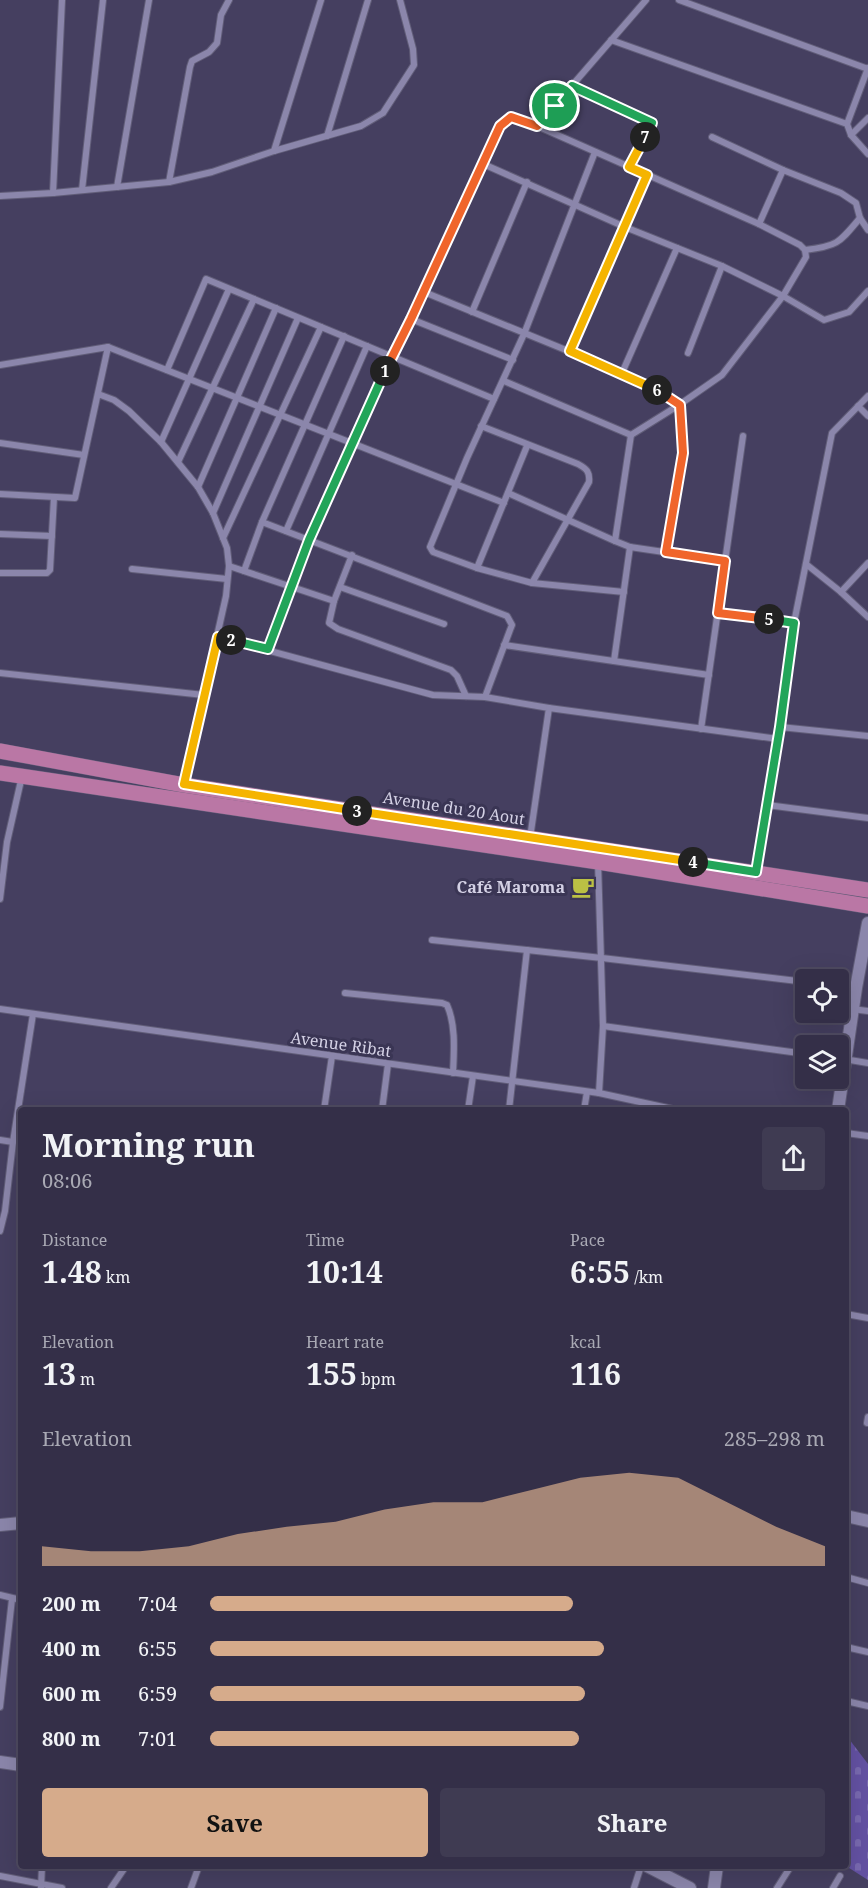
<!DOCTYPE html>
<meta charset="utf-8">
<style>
body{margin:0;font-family:"Noto Serif",serif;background:#3f3b52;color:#f1f3f6;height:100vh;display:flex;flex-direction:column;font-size:22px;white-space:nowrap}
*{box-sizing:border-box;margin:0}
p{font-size:20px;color:#a9a9b4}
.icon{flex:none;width:33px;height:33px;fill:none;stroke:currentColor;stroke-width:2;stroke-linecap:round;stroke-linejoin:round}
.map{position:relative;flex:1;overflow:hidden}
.side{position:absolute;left:18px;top:1107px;width:831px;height:762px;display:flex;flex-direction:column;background:#342f48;border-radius:6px;box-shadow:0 6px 24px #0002,0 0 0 2px #4e4a60}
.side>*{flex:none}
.buttons{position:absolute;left:795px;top:969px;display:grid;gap:12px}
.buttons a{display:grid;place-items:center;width:54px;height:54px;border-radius:6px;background:#342f48;box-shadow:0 6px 24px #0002,0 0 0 2px #4e4a60;font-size:30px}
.pin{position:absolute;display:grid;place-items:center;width:51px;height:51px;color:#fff;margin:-26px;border:3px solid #fff;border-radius:50%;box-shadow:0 2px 6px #0007}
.km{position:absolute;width:30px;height:30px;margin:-15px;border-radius:50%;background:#222;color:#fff;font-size:16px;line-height:30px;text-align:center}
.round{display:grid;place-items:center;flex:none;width:63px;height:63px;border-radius:6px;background:#3f3b52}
.headline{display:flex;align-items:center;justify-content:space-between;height:102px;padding:0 24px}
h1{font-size:33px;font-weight:700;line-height:45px}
.metrics{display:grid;grid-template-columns:repeat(3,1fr);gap:9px;height:102px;padding:6px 24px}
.metrics div{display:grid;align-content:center}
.metrics b{font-size:30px;font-weight:700}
.metrics small{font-size:16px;font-weight:400}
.metrics p{font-size:16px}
.chart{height:168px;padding:12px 24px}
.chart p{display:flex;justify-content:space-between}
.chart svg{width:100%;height:108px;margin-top:6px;fill:#d6ab8b;opacity:.7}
.button{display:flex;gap:12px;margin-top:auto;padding:12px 24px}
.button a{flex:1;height:69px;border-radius:6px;background:#d6ab8b;color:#111;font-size:24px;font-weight:700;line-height:69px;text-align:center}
.button a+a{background:#3f3b52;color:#f1f3f6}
ul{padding:0 24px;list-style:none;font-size:20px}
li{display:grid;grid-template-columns:96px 72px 1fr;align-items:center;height:45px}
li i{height:15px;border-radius:8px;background:#d6ab8b}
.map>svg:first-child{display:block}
.cemetery{fill:url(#cemetery-stones)}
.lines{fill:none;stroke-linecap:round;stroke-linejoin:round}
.street-casing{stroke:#615d78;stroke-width:8}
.secondary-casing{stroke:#615d78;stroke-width:14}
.primary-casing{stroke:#615d78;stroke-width:16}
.street{stroke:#8b86ab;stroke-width:6}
.secondary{stroke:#8b86ab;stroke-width:12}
.primary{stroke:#ba77a5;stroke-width:15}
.split-1-casing{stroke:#fff;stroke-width:12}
.split-2-casing{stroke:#fff;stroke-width:12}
.split-3-casing{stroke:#fff;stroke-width:12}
.split-4-casing{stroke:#fff;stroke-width:12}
.split-5-casing{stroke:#fff;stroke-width:12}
.split-6-casing{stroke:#fff;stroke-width:12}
.split-7-casing{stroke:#fff;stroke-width:12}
.split-8-casing{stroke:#fff;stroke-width:12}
.split-1{stroke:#f0652b;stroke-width:8}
.split-2{stroke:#22a559;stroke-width:8}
.split-3{stroke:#f5b400;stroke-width:8}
.split-4{stroke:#f5b400;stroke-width:8}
.split-5{stroke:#22a559;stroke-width:8}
.split-6{stroke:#f0652b;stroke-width:8}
.split-7{stroke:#f5b400;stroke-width:8}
.split-8{stroke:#22a559;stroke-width:8}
.labels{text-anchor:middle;stroke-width:6;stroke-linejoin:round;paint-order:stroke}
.street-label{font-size:16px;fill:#d4d1e5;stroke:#3a3554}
.poi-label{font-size:16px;font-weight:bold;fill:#d4d1e5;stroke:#3a3554;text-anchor:end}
</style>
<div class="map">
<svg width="868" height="1888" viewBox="0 0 868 1888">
<defs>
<pattern id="cemetery-stones" width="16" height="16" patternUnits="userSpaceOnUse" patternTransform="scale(1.5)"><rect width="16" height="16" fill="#6351a2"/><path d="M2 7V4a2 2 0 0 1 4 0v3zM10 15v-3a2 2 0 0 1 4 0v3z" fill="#7869af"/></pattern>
</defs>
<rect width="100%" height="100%" fill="#453f60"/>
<!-- cemetery -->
<polygon class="cemetery" points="846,1735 868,1764 868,1880 846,1866"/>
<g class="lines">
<!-- street casing -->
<g class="street-casing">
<g id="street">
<polyline points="679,0 868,69"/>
<polyline points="611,40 847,124 851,135 868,154"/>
<polyline points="572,86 652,123 629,167"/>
<polyline points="847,124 868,68"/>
<polyline points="537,126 646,0"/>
<polyline points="851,135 868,118"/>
<polyline points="327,136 368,0"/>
<polyline points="712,137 783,170 841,193 856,203 860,218 868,230"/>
<polyline points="274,151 321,0"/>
<polyline points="481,163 625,227 722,266 783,296 824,320 849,312 868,291"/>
<polyline points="169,182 190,67 192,61 209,52 217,43 221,15 229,0"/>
<polyline points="117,187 149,0"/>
<polyline points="82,190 103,0"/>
<polyline points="53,193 62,0"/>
<polyline points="0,196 53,193 169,182 212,172 274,151 361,126 383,113 414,65 413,49 400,0"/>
<polyline points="759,224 783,170"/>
<path d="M805,250C838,246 839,243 860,218"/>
<polyline points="472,312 527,182"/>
<polyline points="411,319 513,360"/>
<polyline points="570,351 647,175"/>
<polyline points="688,353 722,266"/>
<polyline points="0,365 108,347 504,503"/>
<polyline points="167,370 206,279 494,399"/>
<polyline points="622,373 677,248"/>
<polyline points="504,381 631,435"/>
<polyline points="98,394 114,400 129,411 161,442 198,487 213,513 227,548 229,566 226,596 184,783"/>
<polyline points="858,406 868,416"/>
<path d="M481,426L578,464C587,469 590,472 589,482L532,583L624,592"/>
<polyline points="631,435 615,541 630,547 725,561"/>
<polyline points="631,435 679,405 683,453 666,552"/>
<polyline points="161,442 229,289"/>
<polyline points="0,443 84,455"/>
<polyline points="178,462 254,299"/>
<polyline points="198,487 276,308"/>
<polyline points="508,493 615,541"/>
<polyline points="0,494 75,498 108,347"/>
<polyline points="213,513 298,318"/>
<polyline points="262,522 507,616 512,625 510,630 485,697"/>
<polyline points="286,531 367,346"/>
<polyline points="0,534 52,536"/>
<polyline points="223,538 321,327"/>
<polyline points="352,555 334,601 329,623 338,629 451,670 457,676 466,696"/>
<polyline points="806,564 841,592 868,617"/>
<polyline points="229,566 334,601"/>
<polyline points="477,568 527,446"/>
<polyline points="132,569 227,579"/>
<polyline points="244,571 262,522 344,336"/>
<polyline points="0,573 47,573 50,570 54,497"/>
<polyline points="532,583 477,568 433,552 430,547 467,458 524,334 595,152"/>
<polyline points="340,587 444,624"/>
<polyline points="841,592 868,563"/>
<polyline points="718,613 794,623"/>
<polyline points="218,637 433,695 485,697 549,708 530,838"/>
<polyline points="504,645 709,675"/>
<path d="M268,649L304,553L331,490L391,356L411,319L493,138C498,129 501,122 511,117L537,126L759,224L800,245L805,250L806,257L783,296L722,375L679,405L664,393L622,373L424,292"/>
<polyline points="614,661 630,547"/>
<polyline points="0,673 204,695"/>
<polyline points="549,708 778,739"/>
<polyline points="780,727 868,736"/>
<polyline points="701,729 743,436"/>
<polyline points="767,805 868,818"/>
<polyline points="598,862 603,1026 599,1093"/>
<polyline points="756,871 780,727 794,623 832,433 868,396"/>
<polyline points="0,899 7,842 22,776"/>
<polyline points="432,940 602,958 806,982"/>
<polyline points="838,986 856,988"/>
<path d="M345,993L442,1003L447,1005C456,1025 454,1051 453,1073"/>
<polyline points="0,1009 599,1093 677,1110"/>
<polyline points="852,1009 868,1011"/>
<polyline points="603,1026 806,1054"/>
<polyline points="838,1058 868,1063"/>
<polyline points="324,1110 332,1056"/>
<polyline points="382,1110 388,1064"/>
<polyline points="468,1110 473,1076"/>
<polyline points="509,1110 527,950"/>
<polyline points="584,1110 587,1092"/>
<polyline points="846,1133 868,1136"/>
<polyline points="0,1140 13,1142"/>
<polyline points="0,1231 5,1211 13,1142 33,1014"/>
<polyline points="846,1314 868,1318"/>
<polyline points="867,1423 868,1417"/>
<polyline points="846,1577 868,1583"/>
<polyline points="0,1595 21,1600"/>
<polyline points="846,1647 868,1652"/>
<polyline points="846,1701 868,1706"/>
<polyline points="0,1707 12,1599"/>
<polyline points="0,1876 62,1888"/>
<polyline points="41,1888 42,1866"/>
<polyline points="111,1888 126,1866"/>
<polyline points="191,1888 199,1866"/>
<polyline points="634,1888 641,1866"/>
<polyline points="777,1888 791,1866"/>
<polyline points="833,1888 840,1876"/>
</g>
</g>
<!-- secondary casing -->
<g class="secondary-casing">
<g id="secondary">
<polyline points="838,1110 856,988 868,923"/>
<polyline points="846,1516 868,1521"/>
<polyline points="0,1525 21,1523"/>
<polyline points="0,1762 21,1765"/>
<polyline points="647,1866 690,1888"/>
<polyline points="714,1888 717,1866"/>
</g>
</g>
<!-- primary casing -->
<g class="primary-casing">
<g id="primary">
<polyline points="0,751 184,785 868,890"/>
<polyline points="0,773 598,862 868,906"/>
</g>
</g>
<!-- street -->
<use href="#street" class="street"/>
<!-- secondary -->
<use href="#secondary" class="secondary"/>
<!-- primary -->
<use href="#primary" class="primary"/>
</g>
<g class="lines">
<!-- split-1 casing -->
<g class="split-1-casing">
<polyline id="split-1" points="385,371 411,319 500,126 511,117 537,126 555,106"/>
</g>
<!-- split-2 casing -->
<g class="split-2-casing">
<polyline id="split-2" points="231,640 268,649 309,540 385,371"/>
</g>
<!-- split-3 casing -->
<g class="split-3-casing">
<polyline id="split-3" points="231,640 218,637 184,784 357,811"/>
</g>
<!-- split-4 casing -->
<g class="split-4-casing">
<polyline id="split-4" points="357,811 693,862"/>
</g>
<!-- split-5 casing -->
<g class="split-5-casing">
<polyline id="split-5" points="693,862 756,872 780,727 794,623 769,619"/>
</g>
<!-- split-6 casing -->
<g class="split-6-casing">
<polyline id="split-6" points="657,390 680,405 683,453 666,552 725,561 718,613 769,619"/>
</g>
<!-- split-7 casing -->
<g class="split-7-casing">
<polyline id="split-7" points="645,137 629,167 647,175 570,351 657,390"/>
</g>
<!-- split-8 casing -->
<g class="split-8-casing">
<polyline id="split-8" points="555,106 572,86 652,123 645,137"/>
</g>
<!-- split-1 -->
<use href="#split-1" class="split-1"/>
<!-- split-2 -->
<use href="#split-2" class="split-2"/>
<!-- split-3 -->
<use href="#split-3" class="split-3"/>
<!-- split-4 -->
<use href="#split-4" class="split-4"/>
<!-- split-5 -->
<use href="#split-5" class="split-5"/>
<!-- split-6 -->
<use href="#split-6" class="split-6"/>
<!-- split-7 -->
<use href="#split-7" class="split-7"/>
<!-- split-8 -->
<use href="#split-8" class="split-8"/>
</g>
<!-- icons -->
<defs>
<g id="cafe-bare" transform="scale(1.8)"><path d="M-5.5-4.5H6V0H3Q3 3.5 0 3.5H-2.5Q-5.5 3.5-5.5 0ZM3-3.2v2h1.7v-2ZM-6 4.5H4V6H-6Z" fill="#bbc044" stroke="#3a3554" stroke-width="2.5" paint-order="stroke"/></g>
</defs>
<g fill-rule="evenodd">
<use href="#cafe-bare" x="583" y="887"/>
</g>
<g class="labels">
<!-- street labels -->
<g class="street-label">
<text transform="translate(454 808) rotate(9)" y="6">Avenue du 20 Aout</text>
<text transform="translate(341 1044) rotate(8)" y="6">Avenue Ribat</text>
</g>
<!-- poi labels -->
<g class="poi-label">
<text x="565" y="893">Café Maroma</text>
</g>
</g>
</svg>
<div class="buttons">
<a><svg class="icon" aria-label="locate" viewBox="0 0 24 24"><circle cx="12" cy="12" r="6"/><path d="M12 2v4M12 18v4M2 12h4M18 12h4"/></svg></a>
<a><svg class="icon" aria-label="layers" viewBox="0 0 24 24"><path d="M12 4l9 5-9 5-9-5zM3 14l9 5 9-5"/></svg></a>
</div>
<div class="pin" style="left:555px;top:106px;background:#1e9e55"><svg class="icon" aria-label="arrive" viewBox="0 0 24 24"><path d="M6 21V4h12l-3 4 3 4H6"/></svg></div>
<b class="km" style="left:385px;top:371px">1</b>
<b class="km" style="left:231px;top:640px">2</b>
<b class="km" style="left:357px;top:811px">3</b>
<b class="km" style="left:693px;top:862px">4</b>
<b class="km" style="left:769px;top:619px">5</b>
<b class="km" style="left:657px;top:390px">6</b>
<b class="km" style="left:645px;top:137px">7</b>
<section class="side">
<div class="headline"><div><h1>Morning run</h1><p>08:06</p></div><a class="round"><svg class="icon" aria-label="share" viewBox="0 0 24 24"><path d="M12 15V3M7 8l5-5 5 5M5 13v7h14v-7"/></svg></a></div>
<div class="metrics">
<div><p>Distance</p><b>1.48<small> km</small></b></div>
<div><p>Time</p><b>10:14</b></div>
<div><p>Pace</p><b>6:55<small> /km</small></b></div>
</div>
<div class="metrics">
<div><p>Elevation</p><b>13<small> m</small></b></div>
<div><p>Heart rate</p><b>155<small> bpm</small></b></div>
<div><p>kcal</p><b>116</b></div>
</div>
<div class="chart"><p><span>Elevation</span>285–298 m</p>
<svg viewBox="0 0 160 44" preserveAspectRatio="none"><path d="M0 44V36L10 38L20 38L30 36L40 31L50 28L60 26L70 21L80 18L90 18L100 13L110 8L120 6L130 8L140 18L150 28L160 36V44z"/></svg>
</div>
<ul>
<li><b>200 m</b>7:04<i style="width:59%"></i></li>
<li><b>400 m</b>6:55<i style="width:64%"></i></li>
<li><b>600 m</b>6:59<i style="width:61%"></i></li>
<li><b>800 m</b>7:01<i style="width:60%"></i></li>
</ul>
<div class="button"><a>Save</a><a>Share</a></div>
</section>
</div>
